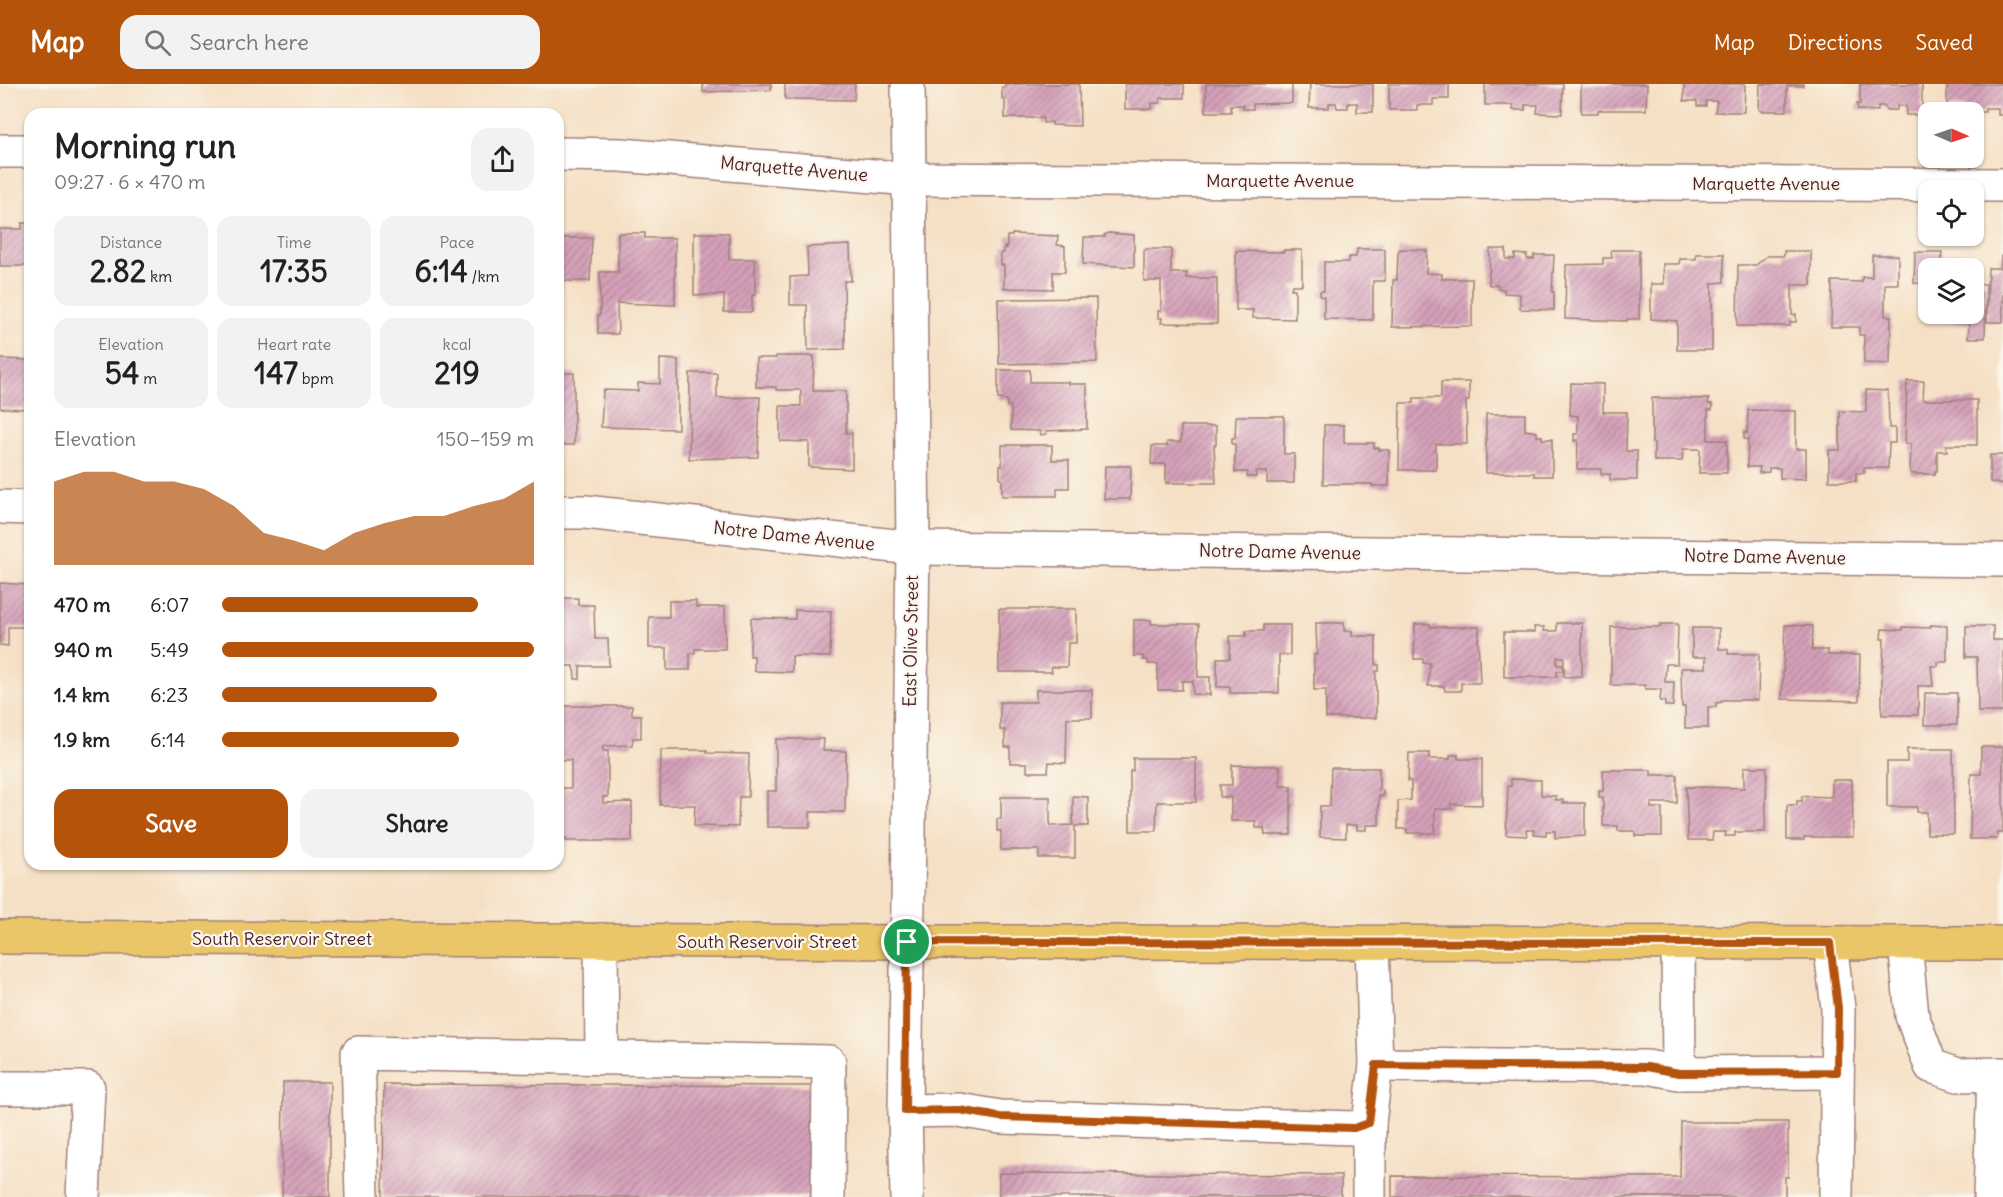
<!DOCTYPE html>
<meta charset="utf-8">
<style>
body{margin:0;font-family:Delius,sans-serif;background:#f2f2f2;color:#222;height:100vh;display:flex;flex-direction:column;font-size:22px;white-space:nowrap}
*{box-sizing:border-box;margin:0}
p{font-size:20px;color:#767676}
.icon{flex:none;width:33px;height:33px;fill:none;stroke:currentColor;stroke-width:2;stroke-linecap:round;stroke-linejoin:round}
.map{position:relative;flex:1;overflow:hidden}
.sheet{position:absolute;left:24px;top:24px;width:540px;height:762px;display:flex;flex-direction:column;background:#fff;border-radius:18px;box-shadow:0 2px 4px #0004}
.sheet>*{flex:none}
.needle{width:39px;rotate:92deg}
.buttons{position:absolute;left:1918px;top:18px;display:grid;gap:12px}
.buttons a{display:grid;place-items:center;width:66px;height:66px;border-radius:12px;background:#fff;box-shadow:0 2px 4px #0004;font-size:30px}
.pin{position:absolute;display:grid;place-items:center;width:51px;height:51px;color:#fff;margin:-26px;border:3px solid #fff;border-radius:50%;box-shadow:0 2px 6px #0007}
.round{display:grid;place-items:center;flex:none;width:63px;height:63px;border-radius:18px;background:#f2f2f2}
.headline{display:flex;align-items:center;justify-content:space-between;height:102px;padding:0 30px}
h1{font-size:33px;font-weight:800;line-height:45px}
.figures{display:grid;grid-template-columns:repeat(3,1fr);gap:9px;height:102px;padding:6px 30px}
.figures div{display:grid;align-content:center;border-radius:15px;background:#f2f2f2;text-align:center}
.figures b{font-size:30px;font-weight:800}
.figures small{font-size:16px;font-weight:400}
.figures p{font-size:16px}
.chart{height:168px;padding:12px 30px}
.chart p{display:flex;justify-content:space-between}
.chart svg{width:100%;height:108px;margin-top:6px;fill:#b45309;opacity:.7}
.primary-button{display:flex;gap:12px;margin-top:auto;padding:12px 30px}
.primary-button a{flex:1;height:69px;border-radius:18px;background:#b45309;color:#fff;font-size:24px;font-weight:800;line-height:69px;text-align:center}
.primary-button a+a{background:#f2f2f2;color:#222}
ul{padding:0 30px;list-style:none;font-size:20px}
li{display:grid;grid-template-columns:96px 72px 1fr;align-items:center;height:45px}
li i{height:15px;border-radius:8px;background:#b45309}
header{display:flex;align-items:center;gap:36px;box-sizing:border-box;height:84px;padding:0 30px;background:#b45309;color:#fff}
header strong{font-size:28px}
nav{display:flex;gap:33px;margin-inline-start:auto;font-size:21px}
.search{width:420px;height:54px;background:#f2f2f2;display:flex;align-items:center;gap:15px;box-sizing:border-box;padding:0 21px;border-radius:18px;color:#767676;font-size:22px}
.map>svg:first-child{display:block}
.building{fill:url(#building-hatch)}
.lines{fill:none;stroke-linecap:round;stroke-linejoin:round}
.minor-casing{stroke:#a08078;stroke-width:36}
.major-casing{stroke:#a08078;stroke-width:36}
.minor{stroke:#fff;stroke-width:33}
.major{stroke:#ebc669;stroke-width:33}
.route-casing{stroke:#fff;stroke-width:12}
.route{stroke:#b45309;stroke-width:8}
.labels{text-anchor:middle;stroke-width:4.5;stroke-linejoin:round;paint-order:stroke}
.street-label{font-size:18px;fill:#4a1f2b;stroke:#fbf7ec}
</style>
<header>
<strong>Map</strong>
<div class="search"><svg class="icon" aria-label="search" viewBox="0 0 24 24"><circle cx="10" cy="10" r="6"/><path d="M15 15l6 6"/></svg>Search here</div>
<nav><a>Map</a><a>Directions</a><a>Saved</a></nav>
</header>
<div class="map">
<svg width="2003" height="1113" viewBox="0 0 2003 1113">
<defs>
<pattern id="building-hatch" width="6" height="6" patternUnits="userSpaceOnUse" patternTransform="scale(1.5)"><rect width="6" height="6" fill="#d5a1ba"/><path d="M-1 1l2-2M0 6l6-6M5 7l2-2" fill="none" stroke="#af8397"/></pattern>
</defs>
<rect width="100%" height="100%" fill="#fbf7ec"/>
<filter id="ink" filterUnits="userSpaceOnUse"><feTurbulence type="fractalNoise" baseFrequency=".0167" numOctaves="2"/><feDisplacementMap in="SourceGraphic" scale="12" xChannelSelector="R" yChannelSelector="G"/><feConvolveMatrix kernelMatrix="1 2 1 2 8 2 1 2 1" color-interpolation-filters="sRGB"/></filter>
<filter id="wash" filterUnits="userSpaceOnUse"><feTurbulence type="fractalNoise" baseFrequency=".008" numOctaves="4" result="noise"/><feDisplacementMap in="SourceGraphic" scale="24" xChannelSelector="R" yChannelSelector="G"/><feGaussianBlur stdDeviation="1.35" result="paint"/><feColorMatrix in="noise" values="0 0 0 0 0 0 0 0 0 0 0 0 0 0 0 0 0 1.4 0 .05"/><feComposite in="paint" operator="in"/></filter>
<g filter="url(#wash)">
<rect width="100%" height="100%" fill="#f5e0c5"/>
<g id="blocks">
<!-- building -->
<g class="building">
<polygon points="703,0 771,0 771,6 703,8"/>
<polygon points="785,0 855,0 854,16 785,15"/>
<polygon points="1005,0 1079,0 1080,42 1052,41 1052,38 1043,39 1043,34 1005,34 1005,15 1002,15 1002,3 1005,3"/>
<polygon points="1125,0 1184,0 1184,14 1160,14 1160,19 1152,19 1152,25 1125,25"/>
<polygon points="1206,0 1292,0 1292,19 1253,20 1253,25 1243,25 1243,21 1231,21 1231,28 1206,28"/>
<polygon points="1310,0 1373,0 1373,28 1357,28 1357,19 1348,19 1348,24 1337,24 1336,19 1329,19 1329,24 1309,24"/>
<polygon points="1389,0 1449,0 1449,15 1433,15 1433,21 1417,21 1417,26 1389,26"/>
<polygon points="1485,0 1563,0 1562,30 1537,29 1538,21 1525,21 1525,26 1513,26 1513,21 1485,21"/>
<polygon points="1581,0 1647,0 1646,26 1598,26 1598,29 1581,29"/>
<polygon points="1684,0 1745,0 1744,28 1715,28 1717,17 1706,17 1706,22 1697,22 1697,17 1684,17"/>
<polygon points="1760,0 1803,0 1803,2 1787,2 1787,27 1761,27 1759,25"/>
<polygon points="1860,0 1922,0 1922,31 1906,31 1906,22 1897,22 1897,26 1886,26 1885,22 1878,22 1878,27 1858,26 1857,20 1860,20"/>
<polygon points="1947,0 2003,0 2003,31 1998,31 1998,24 1985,24 1985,28 1977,28 1976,24 1947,23"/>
<polygon points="22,139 30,139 30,182 0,182 0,145 22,145"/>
<polygon points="618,149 645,149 645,154 675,154 675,221 617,219 618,250 598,250 598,231 600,231 600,188 618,188"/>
<polygon points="694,149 729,149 729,175 755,175 755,211 752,211 752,228 724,228 724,211 694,211"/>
<polygon points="1108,149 1134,151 1134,183 1083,180 1084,153 1105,153 1104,151"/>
<polygon points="1012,150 1058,152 1057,161 1065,162 1065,188 1053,188 1053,205 1004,204 1004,181 1001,181 1001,169 1004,169 1004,163 1007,164 1007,152 1012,152"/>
<polygon points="558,154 592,154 590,197 558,197"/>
<polygon points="850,161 851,197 844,197 845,265 808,266 807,221 790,221 790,193 808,192 807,163"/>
<polygon points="1146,165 1171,165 1171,189 1187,189 1186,194 1217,194 1217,240 1161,239 1162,234 1158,234 1158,227 1161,227 1161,197 1144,197 1144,167"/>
<polygon points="1357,165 1385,165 1385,197 1373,197 1373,236 1324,235 1324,213 1320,212 1320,207 1324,207 1324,178 1348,178 1349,173 1356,173"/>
<polygon points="1400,165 1424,166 1427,167 1426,189 1442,190 1442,195 1472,195 1472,242 1392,243 1393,196 1397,196 1398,168"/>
<polygon points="1490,165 1506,165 1506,175 1515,175 1515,170 1527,171 1527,175 1534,175 1534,171 1554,171 1552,208 1554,208 1554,226 1520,225 1520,210 1504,209 1504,205 1498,205 1498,201 1489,201"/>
<polygon points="1284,166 1302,166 1302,201 1292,201 1291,205 1295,205 1295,235 1253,234 1253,226 1236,226 1236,167 1284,168"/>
<polygon points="1611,166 1639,166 1639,235 1627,235 1627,237 1565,235 1566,181 1603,180 1603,174 1612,174"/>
<polygon points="1784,167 1811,167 1811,201 1792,201 1792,231 1796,230 1796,238 1790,238 1790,242 1737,242 1738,181 1756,181 1767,172 1784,172"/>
<polygon points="1915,168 1942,168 1941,177 1962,176 1962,182 1975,182 1975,184 1929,184 1929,230 1974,230 1974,200 1986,200 1985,254 1968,254 1969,239 1926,238 1926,200 1914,199"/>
<polygon points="1696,170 1724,170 1724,198 1712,199 1712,266 1677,266 1677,237 1651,235 1651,200 1664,200 1663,180 1679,180 1680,175 1696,175"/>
<polygon points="1872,171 1898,171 1898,200 1885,200 1885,232 1891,232 1890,280 1864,279 1864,251 1859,251 1859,243 1831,243 1832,197 1862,198 1862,193 1872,193"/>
<polygon points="2001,172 2003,172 2003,238 1987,238 1988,184 2000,184"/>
<polygon points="1096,214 1097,278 999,280 998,215"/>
<polygon points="776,272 814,272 813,307 846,307 846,349 852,349 852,385 809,383 809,358 780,357 780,322 801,322 801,306 776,306 776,303 756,303 756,274 776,274"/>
<polygon points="0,275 30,276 30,320 26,320 25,325 0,324"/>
<polygon points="660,275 678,276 678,345 601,343 603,306 638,307 638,299 660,300"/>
<polygon points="998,286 1030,286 1030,298 1068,298 1068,300 1087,300 1087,345 1046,347 1047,350 1040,351 1040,347 1011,346 1011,322 1007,322 1007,316 998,315"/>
<rect x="558" y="289" width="16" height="72"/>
<polygon points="690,289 717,289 717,314 760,313 758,373 689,375"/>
<polygon points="1907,297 1924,297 1923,316 1977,316 1977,361 1946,361 1947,367 1937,367 1937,387 1935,387 1935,390 1912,390 1910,388 1911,360 1905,360"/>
<polygon points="1441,298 1469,298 1469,317 1466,317 1467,360 1436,360 1436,386 1399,386 1400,319 1414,319 1414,314 1441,314"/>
<polygon points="1571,299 1603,300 1603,328 1627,328 1626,367 1637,367 1637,396 1610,396 1610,390 1601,390 1601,385 1577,385 1578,356 1574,357 1574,350 1578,350 1578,332 1570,331"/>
<polygon points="1866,306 1888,307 1889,344 1895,344 1895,359 1889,359 1888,384 1864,384 1864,389 1856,389 1856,397 1829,397 1829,366 1840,366 1840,327 1866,328"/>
<polygon points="1652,314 1709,315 1708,320 1712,320 1712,326 1708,326 1708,356 1727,356 1727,389 1699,389 1700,365 1683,365 1682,377 1654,377 1654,359 1652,359"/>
<polygon points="1748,326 1796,327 1796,365 1806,365 1806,395 1780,394 1780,384 1769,384 1769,388 1759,389 1760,383 1747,383 1748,355 1744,355 1744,349 1747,349"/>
<polygon points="1486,330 1525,330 1525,346 1537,348 1537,352 1542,352 1542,355 1552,355 1552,392 1534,392 1534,389 1486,389"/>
<polygon points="1236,332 1284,332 1284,370 1294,370 1294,399 1267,399 1267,388 1256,388 1256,393 1247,393 1248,388 1235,388 1235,360 1232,360 1232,354 1235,354"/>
<polygon points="1324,341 1344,341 1344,359 1374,359 1374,364 1379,364 1379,366 1389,366 1389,402 1372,402 1372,400 1323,400"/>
<polygon points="1181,342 1216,342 1216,361 1214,361 1216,399 1166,399 1166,380 1151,380 1152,362 1167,362 1167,358 1181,358"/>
<polygon points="1002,361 1052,361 1052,376 1069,376 1069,404 1057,404 1057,412 1002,412 1002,395 1000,395 1000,382 1002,382"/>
<polygon points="1990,371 2003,371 2003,401 1990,398"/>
<polygon points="1105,382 1131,382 1130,415 1104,415"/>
<polygon points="0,499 30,501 30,543 8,543 8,562 0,561"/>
<polygon points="558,514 578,514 578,521 594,521 595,555 608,555 609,582 580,582 580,595 575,595 574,582 565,582 565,574 558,574"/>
<polygon points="669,517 696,517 696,523 725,523 725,565 695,565 695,569 690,569 690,586 667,586 667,564 649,564 649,533 669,533"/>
<polygon points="999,525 1076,525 1076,559 1068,559 1067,583 1051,583 1052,588 999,588"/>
<polygon points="795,526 831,527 830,573 792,572 792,588 754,587 754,572 750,572 751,534 795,535"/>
<polygon points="1134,536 1151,536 1151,540 1199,540 1198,593 1210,593 1210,611 1193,610 1193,597 1182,597 1182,606 1158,606 1158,580 1148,580 1148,576 1143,576 1143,572 1134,572"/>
<polygon points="1316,539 1344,539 1344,547 1352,547 1352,552 1376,552 1376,581 1379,581 1379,587 1376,587 1376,634 1326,634 1326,606 1314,606 1314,571 1317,571"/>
<polygon points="1557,539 1582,539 1582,592 1564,593 1564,573 1557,573 1557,581 1563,581 1563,587 1557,587 1557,593 1504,593 1504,548 1535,548 1534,543 1544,543 1544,547 1557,547"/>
<polygon points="1415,540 1430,540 1430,543 1479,543 1479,553 1478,553 1480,599 1461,599 1461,607 1445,607 1444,602 1428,602 1430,579 1423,579 1423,575 1414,575"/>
<polygon points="1660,540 1678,540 1677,580 1666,580 1665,598 1674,598 1673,622 1665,622 1665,617 1660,617 1661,605 1645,605 1645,601 1611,601 1611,543 1661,543"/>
<polygon points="1263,541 1290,541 1290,571 1279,571 1279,609 1230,609 1230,603 1217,603 1217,574 1230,574 1230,552 1246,552 1246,547 1263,547"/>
<polygon points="1785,541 1813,542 1812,566 1828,566 1828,571 1860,571 1859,617 1782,615"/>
<polygon points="1930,541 1947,542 1947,578 1938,578 1938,582 1931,582 1933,602 1918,602 1918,631 1882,631 1882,581 1883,581 1884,555 1881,555 1882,545 1903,546 1903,543 1930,544"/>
<polygon points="1966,542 1993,542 1993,556 2003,556 2003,628 1978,628 1977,573 1966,573"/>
<polygon points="1692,544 1719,544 1719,565 1728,565 1728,570 1759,570 1758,616 1722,616 1722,618 1716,619 1716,623 1708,623 1708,644 1685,644 1685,623 1682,623 1681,584 1706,584 1706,573 1692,573"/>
<polygon points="1036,606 1092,606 1092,634 1067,634 1066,679 1049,678 1048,688 1027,688 1027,679 1010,679 1010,663 1005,663 1005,646 1000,646 1000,618 1036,618"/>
<polygon points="1925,609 1957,609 1957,641 1924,641"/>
<polygon points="565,622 632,622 632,631 641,631 641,654 633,654 632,661 603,662 603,667 608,667 608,713 603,713 603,719 632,718 632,757 566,757 566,754 558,754 558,704 571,704 571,676 558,676 558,625 565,625"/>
<polygon points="776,655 824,655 823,667 846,667 845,728 810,728 810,743 767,743 767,707 776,707"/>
<polygon points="1981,663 2003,663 2003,749 1997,749 1997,755 1970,755 1971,690 1981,690"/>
<polygon points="1907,665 1953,665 1954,750 1927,750 1927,728 1917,728 1917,723 1887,723 1887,678 1907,678"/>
<polygon points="661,666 707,666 707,669 749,670 748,713 739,713 738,743 694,742 695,721 660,721"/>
<polygon points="1409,669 1429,669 1429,675 1450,675 1450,671 1458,671 1458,675 1482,675 1482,721 1451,720 1451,725 1435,725 1435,749 1407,749 1407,745 1398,745 1398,717 1411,716 1411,697 1408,697"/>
<polygon points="1133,674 1196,674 1196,718 1157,718 1156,747 1130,747 1130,687 1133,687"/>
<polygon points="1232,681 1280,682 1280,702 1291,702 1291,751 1265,751 1264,744 1256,744 1256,737 1231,737 1231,713 1220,713 1220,701 1232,701"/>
<polygon points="1744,683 1767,683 1765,748 1735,748 1735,752 1725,752 1726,748 1713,748 1712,756 1688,756 1686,703 1744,704"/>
<polygon points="1331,684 1379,684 1379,706 1383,706 1383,712 1379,712 1379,741 1366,741 1366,746 1357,746 1357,741 1346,741 1346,754 1320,753 1320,722 1330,722"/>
<polygon points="1603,686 1651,686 1651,691 1677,691 1677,719 1651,719 1651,724 1662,724 1662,752 1635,752 1635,747 1618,747 1618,742 1603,742 1603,713 1599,713 1599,707 1603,707"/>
<polygon points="1511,695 1541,696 1541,711 1556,712 1556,716 1563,716 1563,719 1585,719 1585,752 1555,754 1555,747 1546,747 1546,751 1534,750 1534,746 1526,746 1527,752 1506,751 1508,702 1511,702"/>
<polygon points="1832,696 1852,696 1853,753 1804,753 1804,756 1787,756 1787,721 1797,721 1797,717 1802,717 1802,712 1832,713"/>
<polygon points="1073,712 1088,713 1088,742 1075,742 1075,774 1039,774 1039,766 1001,766 1001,747 997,747 997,735 1001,735 1001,713 1050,713 1050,742 1073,741"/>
<polygon points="283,998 330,998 330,1113 282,1113"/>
<polygon points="384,1000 813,1002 812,1113 383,1113"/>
<polygon points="1681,1038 1788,1038 1788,1093 1785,1093 1785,1113 1392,1113 1392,1092 1680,1093"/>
<polygon points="999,1089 1341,1091 1341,1113 999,1113"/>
</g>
</g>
</g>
<g filter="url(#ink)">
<use href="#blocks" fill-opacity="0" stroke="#a08078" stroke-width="1.5"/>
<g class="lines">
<!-- minor casing -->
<g class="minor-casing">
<g id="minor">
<polyline points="0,67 30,67"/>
<polyline points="558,70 621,71 910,95 2003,101"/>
<polyline points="0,423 30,424"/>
<polyline points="558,428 585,428 913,464 2003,476"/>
<polyline points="601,856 602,973"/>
<polyline points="1678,859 1679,989"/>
<polyline points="1830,859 1838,924 1836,1113"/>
<polyline points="1905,859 1912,932 1931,982 1958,991 2003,990"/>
<polyline points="1376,981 1647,983 1679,989 1837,988"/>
<polyline points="0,1004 88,1004 83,1113"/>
<polyline points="905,1027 959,1026 1000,1033 1354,1044 1369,1039 1376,981 1372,859"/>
<polyline points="362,1113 358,969 829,978 828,1113"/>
<polyline points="907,1113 905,1027 913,464 908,0"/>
<polyline points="1369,1113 1369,1039"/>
<polyline points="1990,1113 1994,991"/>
</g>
</g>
<!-- major casing -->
<g class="major-casing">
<polyline id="major" points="0,853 907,858 2003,859"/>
</g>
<!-- minor -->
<use href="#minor" class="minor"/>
<!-- major -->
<use href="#major" class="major"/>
</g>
</g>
<g class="lines" filter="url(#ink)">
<!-- route casing -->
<g class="route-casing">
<polygon id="route" points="907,858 1830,859 1838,924 1837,988 1679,989 1647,983 1376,981 1369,1039 1354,1044 1000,1033 959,1026 905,1027"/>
</g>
<!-- route -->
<use href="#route" class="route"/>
</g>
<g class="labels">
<!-- street labels -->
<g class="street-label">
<text transform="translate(794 85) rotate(5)" y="6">Marquette Avenue</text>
<text x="1280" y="103">Marquette Avenue</text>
<text x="1766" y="106">Marquette Avenue</text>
<text transform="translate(794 452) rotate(6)" y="6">Notre Dame Avenue</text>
<text transform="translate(1280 468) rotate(1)" y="6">Notre Dame Avenue</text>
<text transform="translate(1765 473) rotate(1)" y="6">Notre Dame Avenue</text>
<text transform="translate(911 557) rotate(-89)" y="6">East Olive Street</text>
<text x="282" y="861">South Reservoir Street</text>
<text x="767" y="864">South Reservoir Street</text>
</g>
</g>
</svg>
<div class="buttons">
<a><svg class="needle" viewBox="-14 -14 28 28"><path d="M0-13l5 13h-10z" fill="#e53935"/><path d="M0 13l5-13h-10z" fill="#767676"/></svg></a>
<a><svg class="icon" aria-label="locate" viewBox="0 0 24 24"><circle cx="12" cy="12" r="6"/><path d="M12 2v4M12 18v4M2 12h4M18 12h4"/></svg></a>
<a><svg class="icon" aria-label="layers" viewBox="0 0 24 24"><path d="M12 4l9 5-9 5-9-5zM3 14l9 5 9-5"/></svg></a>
</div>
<div class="pin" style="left:907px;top:858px;background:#1e9e55"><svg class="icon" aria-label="arrive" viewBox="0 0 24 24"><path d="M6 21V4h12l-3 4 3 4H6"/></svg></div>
<section class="sheet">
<div class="headline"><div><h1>Morning run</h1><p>09:27 · 6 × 470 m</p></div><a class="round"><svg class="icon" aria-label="share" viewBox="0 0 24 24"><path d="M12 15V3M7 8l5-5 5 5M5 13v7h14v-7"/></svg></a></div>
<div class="figures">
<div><p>Distance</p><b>2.82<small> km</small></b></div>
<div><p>Time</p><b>17:35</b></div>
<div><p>Pace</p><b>6:14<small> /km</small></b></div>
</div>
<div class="figures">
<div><p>Elevation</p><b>54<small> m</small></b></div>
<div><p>Heart rate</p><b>147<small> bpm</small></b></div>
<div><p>kcal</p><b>219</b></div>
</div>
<div class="chart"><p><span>Elevation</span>150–159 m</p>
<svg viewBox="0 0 160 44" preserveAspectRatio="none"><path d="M0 44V10L10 6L20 6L30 10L40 10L50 13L60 20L70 31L80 34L90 38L100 31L110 27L120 24L130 24L140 20L150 17L160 10V44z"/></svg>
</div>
<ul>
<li><b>470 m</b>6:07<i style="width:82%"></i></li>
<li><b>940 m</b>5:49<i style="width:100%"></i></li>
<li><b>1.4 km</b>6:23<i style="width:69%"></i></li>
<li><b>1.9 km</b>6:14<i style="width:76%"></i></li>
</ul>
<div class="primary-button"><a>Save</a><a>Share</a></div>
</section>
</div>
